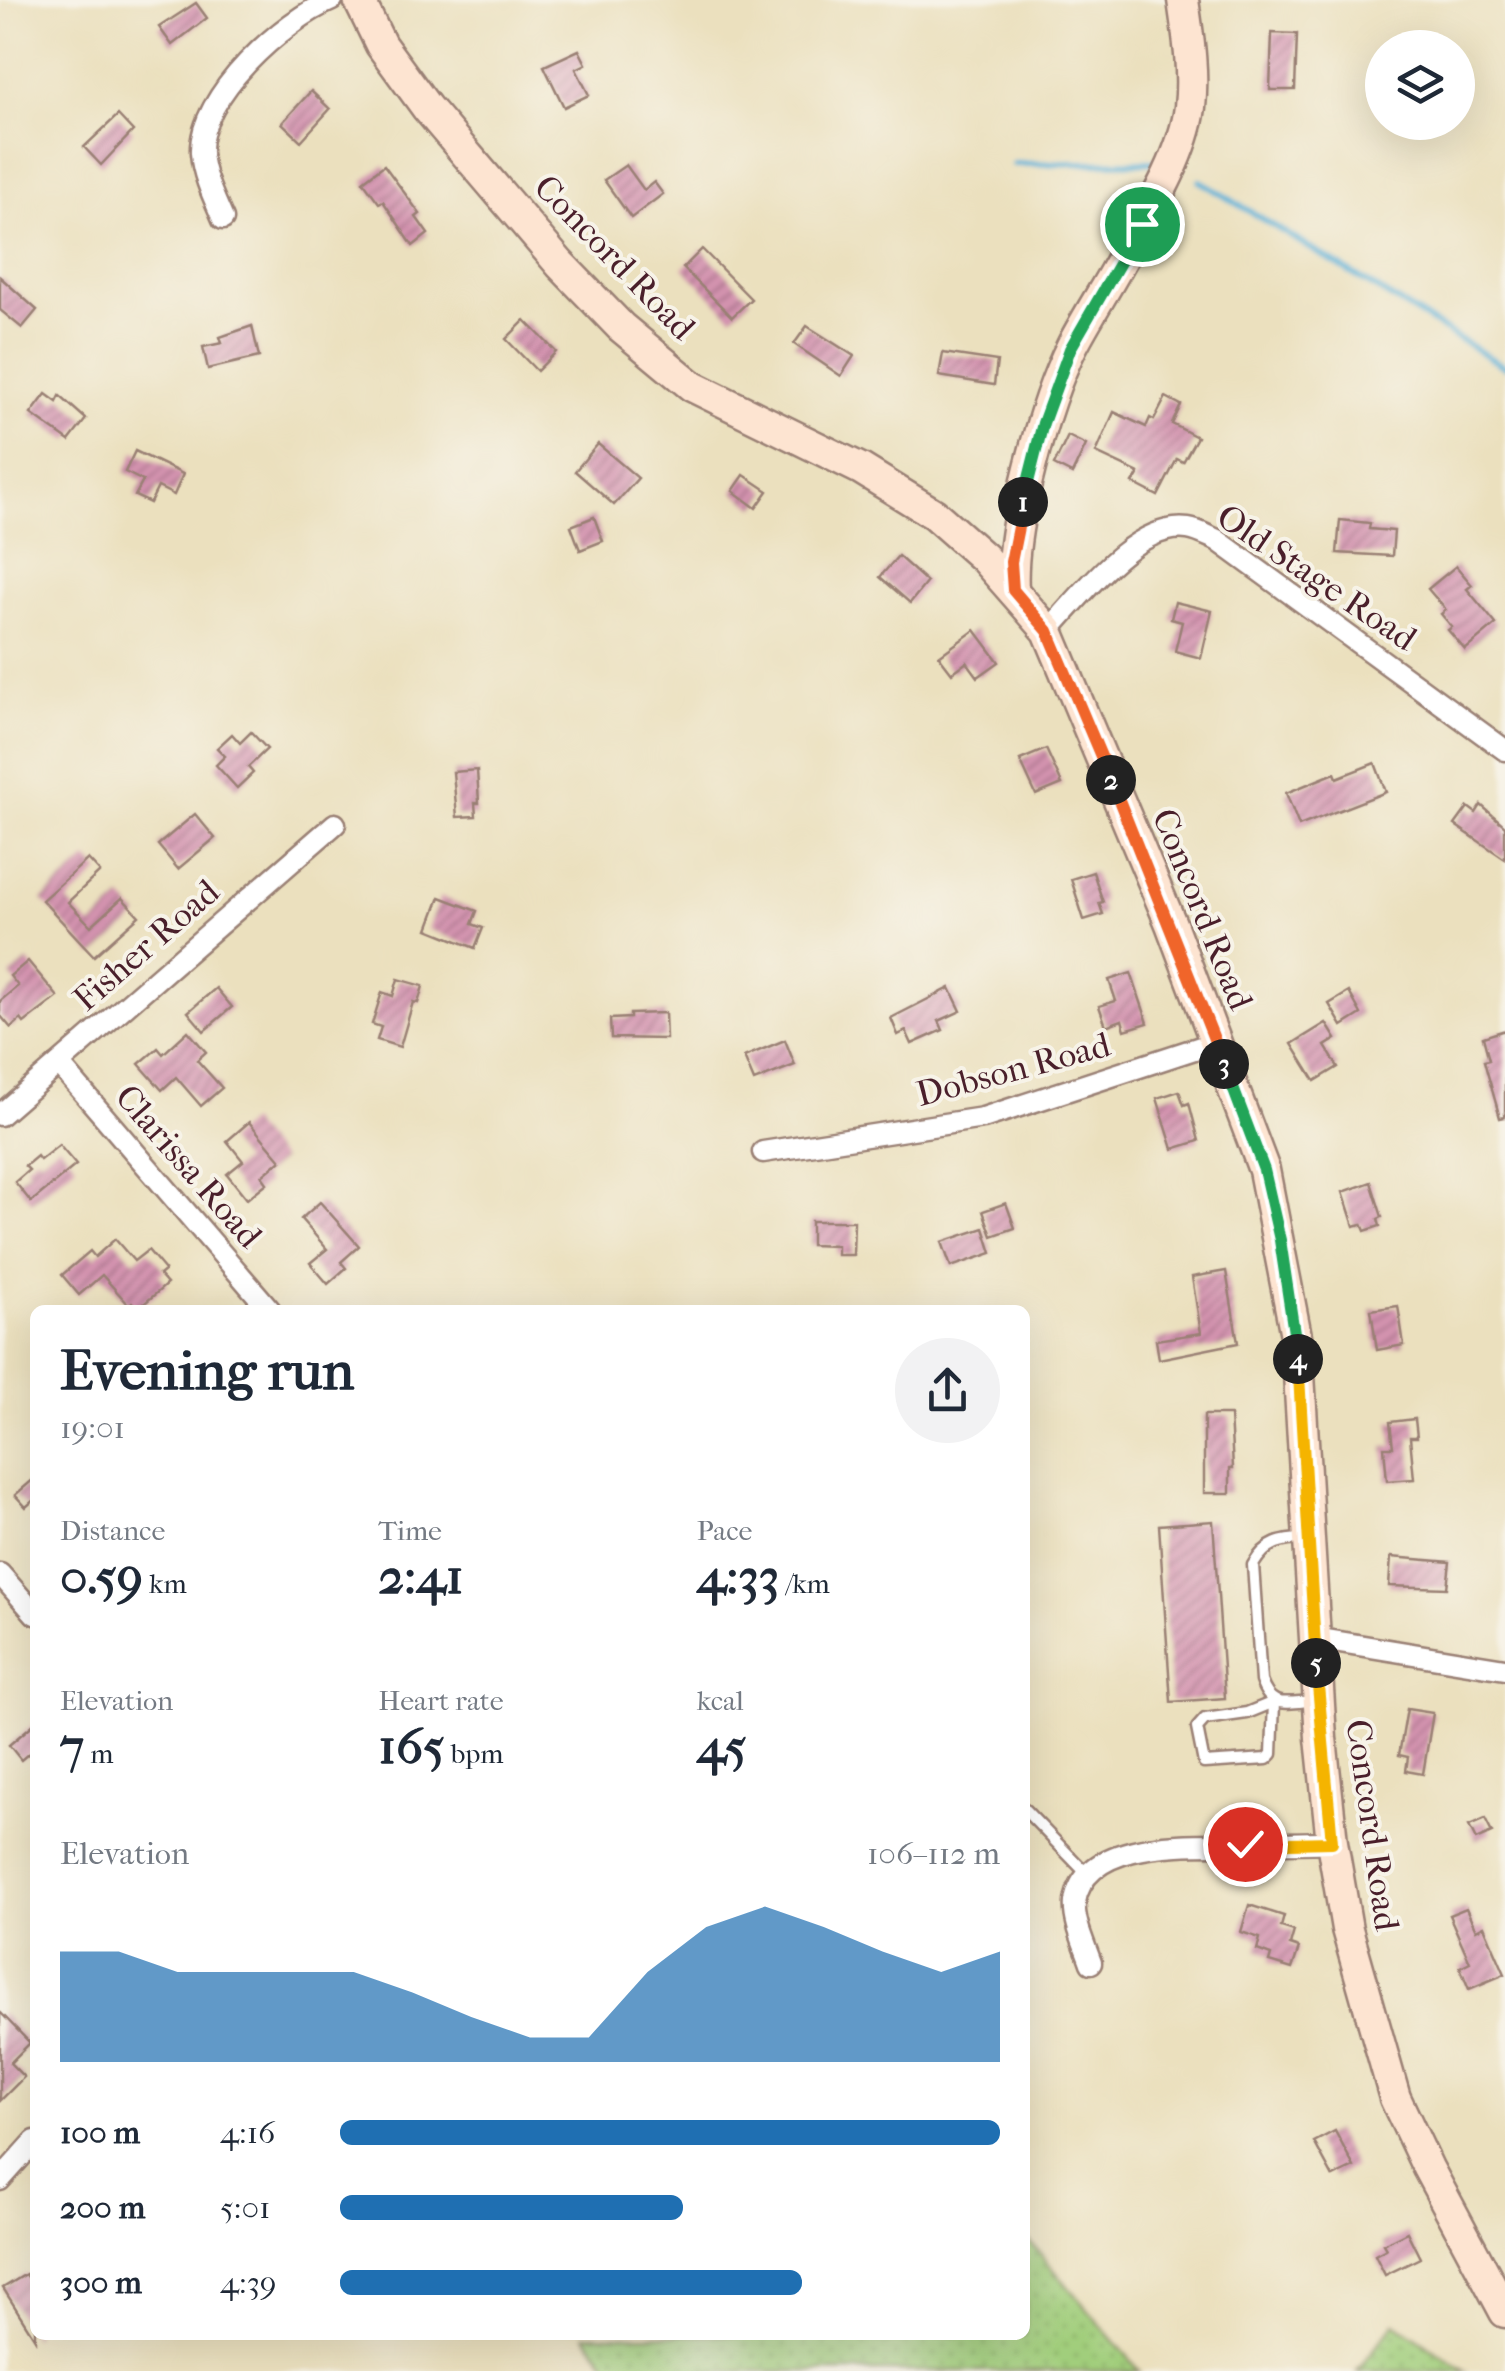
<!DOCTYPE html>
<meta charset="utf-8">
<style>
body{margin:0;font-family:"IM FELL French Canon",serif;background:#f2f2f3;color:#1f2937;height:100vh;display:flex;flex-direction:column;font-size:38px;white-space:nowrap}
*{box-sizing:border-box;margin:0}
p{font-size:32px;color:#747a83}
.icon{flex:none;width:55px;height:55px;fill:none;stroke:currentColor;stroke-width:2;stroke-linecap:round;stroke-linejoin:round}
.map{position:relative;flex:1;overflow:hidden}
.drawer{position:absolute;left:30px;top:1305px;width:1000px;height:1035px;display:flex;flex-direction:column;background:#fff;border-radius:15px;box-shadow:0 10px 40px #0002}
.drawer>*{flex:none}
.controls{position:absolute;left:1365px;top:30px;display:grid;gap:20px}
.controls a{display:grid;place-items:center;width:110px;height:110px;border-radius:50%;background:#fff;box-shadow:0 10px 40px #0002;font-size:50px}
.pin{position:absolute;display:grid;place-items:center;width:85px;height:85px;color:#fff;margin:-42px;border:5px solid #fff;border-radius:50%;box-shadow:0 2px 10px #0007}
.km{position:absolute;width:50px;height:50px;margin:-25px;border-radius:50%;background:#222;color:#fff;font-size:28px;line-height:50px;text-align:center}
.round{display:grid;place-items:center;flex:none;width:105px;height:105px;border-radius:52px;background:#f2f2f3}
.headline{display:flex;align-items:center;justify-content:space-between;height:170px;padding:0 30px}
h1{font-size:55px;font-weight:800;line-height:75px}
.metrics{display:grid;grid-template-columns:repeat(3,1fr);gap:15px;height:170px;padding:10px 30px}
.metrics div{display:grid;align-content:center}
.metrics b{font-size:50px;font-weight:800}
.metrics small{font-size:28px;font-weight:400}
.metrics p{font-size:28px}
.chart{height:280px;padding:20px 30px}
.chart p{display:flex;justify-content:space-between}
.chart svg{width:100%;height:180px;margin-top:10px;fill:#1f6fb2;opacity:.7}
ul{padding:0 30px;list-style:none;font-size:32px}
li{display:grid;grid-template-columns:160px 120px 1fr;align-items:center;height:75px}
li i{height:25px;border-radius:12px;background:#1f6fb2}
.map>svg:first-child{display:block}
.park{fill:url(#park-dots);stroke:#767654;stroke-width:2.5}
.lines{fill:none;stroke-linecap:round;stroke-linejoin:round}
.stream{stroke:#59afd5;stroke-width:6}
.building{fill:url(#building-hatch)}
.lane-casing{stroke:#9a8074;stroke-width:15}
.street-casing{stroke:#9a8074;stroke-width:25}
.secondary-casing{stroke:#9a8074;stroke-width:35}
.lane{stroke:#fff;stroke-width:10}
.street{stroke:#fff;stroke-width:20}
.secondary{stroke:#fde4d1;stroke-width:30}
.split-1-casing{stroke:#fff;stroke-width:20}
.split-2-casing{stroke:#fff;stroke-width:20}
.split-3-casing{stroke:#fff;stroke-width:20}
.split-4-casing{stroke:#fff;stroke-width:20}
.split-5-casing{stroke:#fff;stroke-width:20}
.split-6-casing{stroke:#fff;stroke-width:20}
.split-1{stroke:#22a559;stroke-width:12}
.split-2{stroke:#f0652b;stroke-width:12}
.split-3{stroke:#f0652b;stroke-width:12}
.split-4{stroke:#22a559;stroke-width:12}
.split-5{stroke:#f5b400;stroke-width:12}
.split-6{stroke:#f5b400;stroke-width:12}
.labels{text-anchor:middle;stroke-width:8;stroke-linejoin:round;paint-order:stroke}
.street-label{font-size:35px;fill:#4a1f2b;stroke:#f7f3e8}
</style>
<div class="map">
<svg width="1505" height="2371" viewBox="0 0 1505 2371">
<defs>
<pattern id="park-dots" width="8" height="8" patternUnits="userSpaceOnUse" patternTransform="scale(2.5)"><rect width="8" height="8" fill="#a1ce7c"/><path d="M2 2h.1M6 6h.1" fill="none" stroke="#8cb06b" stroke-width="1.8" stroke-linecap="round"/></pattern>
<pattern id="building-hatch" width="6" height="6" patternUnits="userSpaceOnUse" patternTransform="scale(2.5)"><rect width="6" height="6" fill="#d393af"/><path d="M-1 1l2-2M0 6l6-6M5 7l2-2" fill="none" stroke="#ad778f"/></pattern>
</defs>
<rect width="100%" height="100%" fill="#f7f3e8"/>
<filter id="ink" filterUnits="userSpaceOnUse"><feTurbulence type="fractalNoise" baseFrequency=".01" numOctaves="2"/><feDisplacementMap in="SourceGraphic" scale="20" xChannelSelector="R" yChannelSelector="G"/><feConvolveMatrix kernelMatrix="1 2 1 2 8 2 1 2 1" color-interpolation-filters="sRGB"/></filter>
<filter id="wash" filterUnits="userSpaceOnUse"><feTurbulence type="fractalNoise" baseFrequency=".0048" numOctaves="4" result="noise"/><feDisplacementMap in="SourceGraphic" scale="40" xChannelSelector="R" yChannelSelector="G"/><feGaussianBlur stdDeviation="2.25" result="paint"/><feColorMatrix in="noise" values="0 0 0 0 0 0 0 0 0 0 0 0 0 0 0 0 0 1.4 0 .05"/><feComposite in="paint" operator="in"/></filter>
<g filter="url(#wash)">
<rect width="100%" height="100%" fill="#ebe0be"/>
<!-- park -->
<g class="park">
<polygon points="1025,2236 1140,2371 612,2371 585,2335 1025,2335"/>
<polygon points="1395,2323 1466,2371 1357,2371"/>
</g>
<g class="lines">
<!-- stream -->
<g class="stream">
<polyline points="1014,164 1158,162"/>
<polyline points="1200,181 1505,367"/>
</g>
</g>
<g id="blocks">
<!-- building -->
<g class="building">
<polygon points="196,3 207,18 172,45 159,27"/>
<polygon points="1272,33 1297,34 1295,90 1270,90"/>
<polygon points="579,50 586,64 576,69 589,95 564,107 544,66"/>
<polygon points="311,91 330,109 301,141 282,123"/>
<polygon points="118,115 133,131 101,165 84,147"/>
<polygon points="384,165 420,214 416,217 428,234 413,246 383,201 379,203 363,181"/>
<polygon points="626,165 644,190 654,182 663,194 631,218 604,180"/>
<polygon points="702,249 751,299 732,317 683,268"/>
<polygon points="0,277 37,310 22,328 0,310"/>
<polygon points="525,320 556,352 537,371 506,339"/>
<polygon points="252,326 259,357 208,369 203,347 222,343 220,337"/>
<polygon points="807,326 854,356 841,376 794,344"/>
<polygon points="943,353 997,361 994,385 939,376"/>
<polygon points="46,394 57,402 60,396 86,419 69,441 31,414"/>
<polygon points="1166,397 1181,405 1172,424 1197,437 1183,462 1177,459 1158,496 1133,483 1139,473 1096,453 1114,412 1146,427 1150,418 1154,420"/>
<polygon points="1068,436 1086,445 1072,474 1054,465"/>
<polygon points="598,444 638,478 614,505 575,471"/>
<polygon points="135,451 183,474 174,495 158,487 150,503 135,496 143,481 125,472"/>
<polygon points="744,475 768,491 756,508 733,491"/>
<polygon points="594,517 603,541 580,550 571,526"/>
<polygon points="1340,520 1370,523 1369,529 1394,531 1392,556 1337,553"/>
<polygon points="898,556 927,582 910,603 880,577"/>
<polygon points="1456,566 1472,585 1467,589 1496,624 1465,650 1448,630 1452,627 1441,614 1446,610 1428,589"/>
<polygon points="1175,602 1212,611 1201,658 1175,651 1182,622 1171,619"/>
<polygon points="975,630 999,662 978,677 967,662 952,673 939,656"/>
<polygon points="251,732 267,749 248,767 253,773 237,788 216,765 225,756 217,748 232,734 240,743"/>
<polygon points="1046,749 1062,784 1036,795 1020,760"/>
<polygon points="1375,763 1386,792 1299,826 1286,793 1335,773 1337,778"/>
<polygon points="477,770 479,803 475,803 476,816 457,817 453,772"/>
<polygon points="1481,805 1505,826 1505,859 1455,825 1468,807 1476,813"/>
<polygon points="195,814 215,838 178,869 158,845"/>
<polygon points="88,859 100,872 68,902 91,926 122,898 139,916 94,956 42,900"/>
<polygon points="1093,872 1103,902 1099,903 1103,914 1084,920 1071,879"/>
<polygon points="440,897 477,911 472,924 483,928 475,948 428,929"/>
<polygon points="28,961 58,997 24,1023 21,1019 11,1028 0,1015 0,1001 18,986 10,976"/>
<polygon points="1131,973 1148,1023 1125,1030 1122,1020 1106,1026 1099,1006 1116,1001 1109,980"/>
<polygon points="398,979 423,986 418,1003 413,1002 400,1047 377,1040 381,1027 372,1024 382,992 393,996"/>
<polygon points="216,988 232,1007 204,1031 188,1012"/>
<polygon points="950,988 961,1011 939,1021 943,1030 912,1044 906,1031 898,1035 891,1018"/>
<polygon points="1349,992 1361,1014 1342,1026 1329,1004"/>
<polygon points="665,1013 666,1039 611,1038 610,1019 630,1018 630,1014"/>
<polygon points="1326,1023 1336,1039 1325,1046 1338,1067 1315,1081 1292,1044"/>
<polygon points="1505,1030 1505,1117 1500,1118 1484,1061 1489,1060 1483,1037"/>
<polygon points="188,1031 206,1052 197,1060 222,1088 201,1106 176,1077 162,1090 139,1064 158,1048 163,1054"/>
<polygon points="785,1040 795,1065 754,1081 744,1057"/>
<polygon points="1179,1091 1184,1105 1189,1103 1199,1141 1173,1149 1157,1098"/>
<polygon points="249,1122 281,1160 262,1176 267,1183 247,1199 227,1174 243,1161 227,1141"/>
<polygon points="59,1145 76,1165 31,1202 15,1182 29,1170 25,1166 37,1156 40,1160"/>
<polygon points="1371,1182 1382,1217 1378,1219 1380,1226 1365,1231 1362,1224 1354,1226 1343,1192"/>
<polygon points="320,1202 359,1246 341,1262 346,1268 328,1284 310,1263 327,1249 301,1219"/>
<polygon points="1006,1203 1015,1228 992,1236 983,1211"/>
<polygon points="811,1221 854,1221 853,1255 837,1255 837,1246 811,1245"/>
<polygon points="984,1228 992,1253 951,1267 942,1242"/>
<polygon points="115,1239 134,1261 148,1250 165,1270 159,1275 167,1284 138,1309 132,1302 129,1305 102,1275 79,1295 62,1275 90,1251 95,1257"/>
<polygon points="1226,1271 1238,1343 1159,1359 1156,1340 1201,1333 1192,1277"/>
<polygon points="1398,1306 1404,1345 1377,1350 1371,1310"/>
<polygon points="1204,1415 1230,1415 1233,1468 1230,1468 1230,1493 1204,1493"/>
<polygon points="1415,1419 1417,1437 1410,1437 1414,1479 1387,1481 1384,1447 1393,1447 1390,1422"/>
<polygon points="35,1478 35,1499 26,1507 15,1495"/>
<polygon points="1213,1521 1225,1698 1171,1702 1159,1525"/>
<polygon points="1391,1557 1450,1562 1447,1588 1389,1586"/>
<polygon points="1407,1709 1433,1713 1423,1774 1406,1771 1408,1757 1399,1755"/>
<polygon points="35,1723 35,1748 21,1760 9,1745"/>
<polygon points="1485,1819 1492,1833 1476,1840 1469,1826"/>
<polygon points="1249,1905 1284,1916 1281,1927 1294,1931 1290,1945 1299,1948 1292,1969 1269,1962 1271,1955 1257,1950 1260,1938 1241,1932"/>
<polygon points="1466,1908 1476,1930 1484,1926 1505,1974 1469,1989 1460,1967 1470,1962 1449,1915"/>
<polygon points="0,2012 30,2043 10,2063 24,2077 0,2101"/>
<polygon points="1335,2131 1354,2167 1333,2177 1314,2142"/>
<polygon points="1407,2232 1420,2258 1385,2275 1375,2255 1386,2249 1383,2244"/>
<polygon points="26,2274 35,2288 35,2339 3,2288"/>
</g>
</g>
</g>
<g filter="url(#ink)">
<use href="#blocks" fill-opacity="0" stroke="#9a8074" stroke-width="2.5"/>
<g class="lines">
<!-- lane casing -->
<g class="lane-casing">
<g id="lane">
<path d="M1308,1538C1281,1540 1267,1541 1253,1565L1261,1681C1271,1710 1286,1702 1313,1701"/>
<polygon points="1274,1702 1272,1754 1267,1759 1204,1763 1197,1728 1205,1719 1247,1713"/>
<polyline points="1025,1810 1089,1876"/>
</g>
</g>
<!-- street casing -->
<g class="street-casing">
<g id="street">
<path d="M223,219C214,198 203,176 201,153C198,96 284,20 332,0"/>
<path d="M1048,631C1081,596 1135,522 1188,529C1197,530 1208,536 1217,540L1505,750"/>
<polyline points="59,1064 270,1310"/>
<polyline points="0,1115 335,824"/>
<polyline points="763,1152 983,1118 1216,1042"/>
<polyline points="0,1574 35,1614"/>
<polyline points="1315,1638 1505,1669"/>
<path d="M1091,1963C1085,1945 1073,1921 1075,1902C1085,1837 1192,1845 1238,1844C1270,1843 1301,1843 1332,1842"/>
<polyline points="0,2180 35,2141"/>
</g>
</g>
<!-- secondary casing -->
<g class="secondary-casing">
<g id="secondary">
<polyline points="359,0 381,45 427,108 560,264 621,327 692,386 861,469 934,514 984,558 1048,631 1171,924 1264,1170 1297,1341 1321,1738 1332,1842 1347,1929 1395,2098 1428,2168 1505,2312"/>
<path d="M1013,590C1009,528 1044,402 1072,346C1086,319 1103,293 1118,266C1143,221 1184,158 1190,107C1194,71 1188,35 1183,0"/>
</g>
</g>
<!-- lane -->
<use href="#lane" class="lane"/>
<!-- street -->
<use href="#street" class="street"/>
<!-- secondary -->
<use href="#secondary" class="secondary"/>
</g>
</g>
<g class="lines" filter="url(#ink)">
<!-- split-1 casing -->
<g class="split-1-casing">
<polyline id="split-1" points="1023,502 1043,423 1070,349 1142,224"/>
</g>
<!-- split-2 casing -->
<g class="split-2-casing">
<polyline id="split-2" points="1023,502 1011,562 1013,590 1048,631 1111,780"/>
</g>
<!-- split-3 casing -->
<g class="split-3-casing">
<polyline id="split-3" points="1111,780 1224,1064"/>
</g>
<!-- split-4 casing -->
<g class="split-4-casing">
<polyline id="split-4" points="1224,1064 1264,1170 1280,1240 1298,1359"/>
</g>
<!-- split-5 casing -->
<g class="split-5-casing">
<polyline id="split-5" points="1298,1359 1316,1663"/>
</g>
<!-- split-6 casing -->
<g class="split-6-casing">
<polyline id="split-6" points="1245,1844 1332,1842 1316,1663"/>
</g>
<!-- split-1 -->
<use href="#split-1" class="split-1"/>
<!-- split-2 -->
<use href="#split-2" class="split-2"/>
<!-- split-3 -->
<use href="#split-3" class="split-3"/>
<!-- split-4 -->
<use href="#split-4" class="split-4"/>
<!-- split-5 -->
<use href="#split-5" class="split-5"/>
<!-- split-6 -->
<use href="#split-6" class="split-6"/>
</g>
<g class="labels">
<!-- street labels -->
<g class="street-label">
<text transform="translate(615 257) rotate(46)" y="12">Concord Road</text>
<text transform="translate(1317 577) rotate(34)" y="12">Old Stage Road</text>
<text transform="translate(1203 909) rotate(68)" y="12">Concord Road</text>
<text transform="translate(146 945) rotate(-41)" y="12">Fisher Road</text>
<text transform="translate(1013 1069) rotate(-15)" y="12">Dobson Road</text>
<text transform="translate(189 1166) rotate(49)" y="12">Clarissa Road</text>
<text transform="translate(1373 1825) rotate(82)" y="12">Concord Road</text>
</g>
</g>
</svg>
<div class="controls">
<a><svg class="icon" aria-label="layers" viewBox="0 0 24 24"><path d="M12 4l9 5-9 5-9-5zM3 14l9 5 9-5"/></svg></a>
</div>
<div class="pin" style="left:1142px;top:224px;background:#1e9e55"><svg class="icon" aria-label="arrive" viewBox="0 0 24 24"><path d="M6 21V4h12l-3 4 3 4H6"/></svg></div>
<div class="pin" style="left:1245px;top:1844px;background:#d93025"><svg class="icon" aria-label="check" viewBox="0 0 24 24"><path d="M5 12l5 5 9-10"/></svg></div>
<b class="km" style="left:1023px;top:502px">1</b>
<b class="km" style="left:1111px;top:780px">2</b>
<b class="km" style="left:1224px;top:1064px">3</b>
<b class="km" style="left:1298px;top:1359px">4</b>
<b class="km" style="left:1316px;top:1663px">5</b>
<section class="drawer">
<div class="headline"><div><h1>Evening run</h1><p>19:01</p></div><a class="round"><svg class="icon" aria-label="share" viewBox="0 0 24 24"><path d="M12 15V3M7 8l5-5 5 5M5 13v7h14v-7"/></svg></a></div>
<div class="metrics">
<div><p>Distance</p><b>0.59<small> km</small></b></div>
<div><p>Time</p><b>2:41</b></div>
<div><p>Pace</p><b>4:33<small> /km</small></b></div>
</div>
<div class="metrics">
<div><p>Elevation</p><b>7<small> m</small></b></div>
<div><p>Heart rate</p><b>165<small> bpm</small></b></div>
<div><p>kcal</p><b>45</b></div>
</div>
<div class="chart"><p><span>Elevation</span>106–112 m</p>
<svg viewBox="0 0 160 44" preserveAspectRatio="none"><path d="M0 44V17L10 17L20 22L30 22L40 22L50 22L60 27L70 33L80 38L90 38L100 22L110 11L120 6L130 11L140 17L150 22L160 17V44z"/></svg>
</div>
<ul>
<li><b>100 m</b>4:16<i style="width:100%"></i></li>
<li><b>200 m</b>5:01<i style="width:52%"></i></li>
<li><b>300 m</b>4:39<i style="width:70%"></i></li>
</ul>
</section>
</div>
